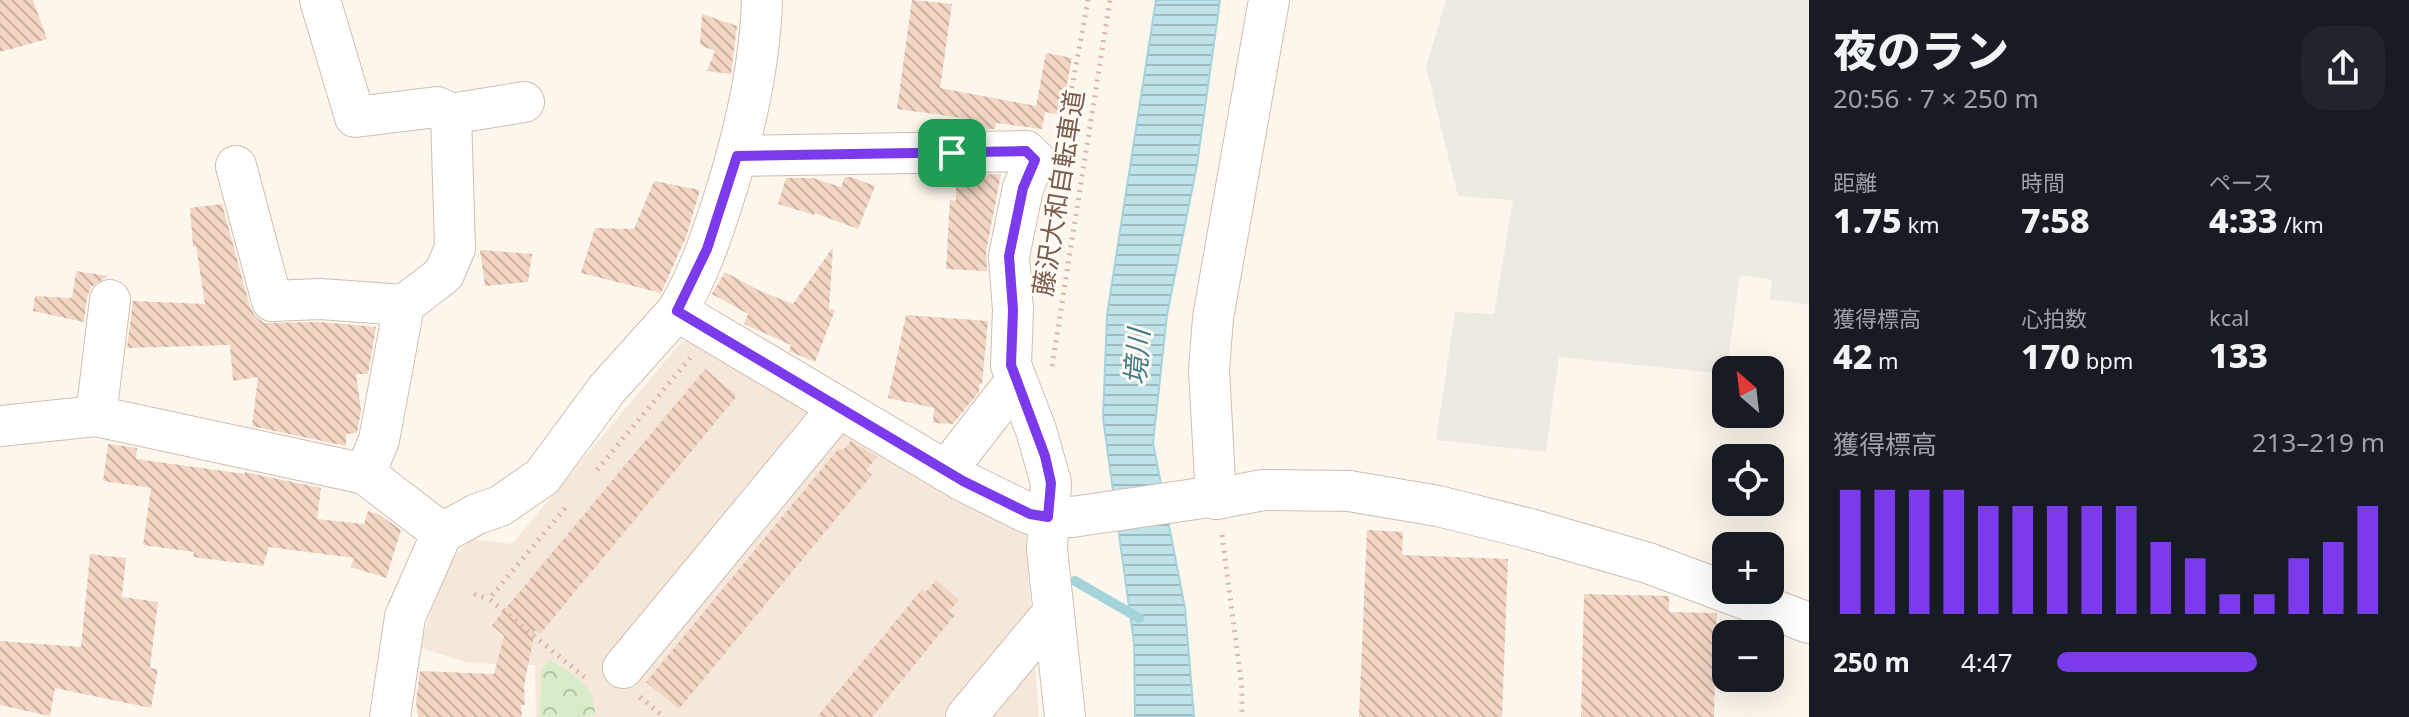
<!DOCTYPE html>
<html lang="ja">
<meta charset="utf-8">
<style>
body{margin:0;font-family:"Noto Sans","Noto Sans JP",sans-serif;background:#20242c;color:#f1f3f6;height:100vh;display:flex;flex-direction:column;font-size:30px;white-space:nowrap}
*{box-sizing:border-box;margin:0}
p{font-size:26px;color:#9ea1a6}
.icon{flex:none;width:44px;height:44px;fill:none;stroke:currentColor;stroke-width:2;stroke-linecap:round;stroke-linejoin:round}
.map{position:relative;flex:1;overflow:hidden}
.sheet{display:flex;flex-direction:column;background:#171b24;width:600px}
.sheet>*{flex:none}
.needle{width:52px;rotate:332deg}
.tools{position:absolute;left:1712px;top:356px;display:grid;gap:16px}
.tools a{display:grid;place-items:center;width:72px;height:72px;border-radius:16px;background:#171b24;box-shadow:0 8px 32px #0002;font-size:40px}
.pin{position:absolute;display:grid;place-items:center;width:68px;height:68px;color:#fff;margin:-34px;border-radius:16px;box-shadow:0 4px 12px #0006}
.round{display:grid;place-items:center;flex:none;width:84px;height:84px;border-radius:24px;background:#20242c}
.summary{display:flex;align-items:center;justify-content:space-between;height:136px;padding:0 24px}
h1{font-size:44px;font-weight:800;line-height:60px}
.figures{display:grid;grid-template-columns:repeat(3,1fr);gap:12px;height:136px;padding:8px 24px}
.figures div{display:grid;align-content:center}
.figures b{font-size:34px;font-weight:800}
.figures small{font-size:22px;font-weight:400}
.figures p{font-size:22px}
.chart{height:224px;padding:16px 24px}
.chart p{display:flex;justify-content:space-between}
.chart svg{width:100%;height:144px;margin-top:8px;stroke:#7c3aed;stroke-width:6}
ul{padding:0 24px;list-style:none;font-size:26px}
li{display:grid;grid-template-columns:128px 96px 1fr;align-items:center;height:60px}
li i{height:20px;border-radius:10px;background:#7c3aed}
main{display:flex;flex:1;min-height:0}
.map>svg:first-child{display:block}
.residential{fill:#f5e8da}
.industrial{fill:#efe9e4}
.park{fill:url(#park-crowns)}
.water{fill:url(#water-rules);stroke:#a5d3da;stroke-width:2}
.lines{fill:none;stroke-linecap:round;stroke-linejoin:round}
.stream{stroke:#a5d3da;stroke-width:10}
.building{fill:url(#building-back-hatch)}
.minor-casing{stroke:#d1beb0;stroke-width:42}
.path{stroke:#d9b8a5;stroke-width:5;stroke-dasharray:2 6;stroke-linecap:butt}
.minor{stroke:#fff;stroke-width:40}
.route-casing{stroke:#fff;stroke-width:16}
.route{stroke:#7c3aed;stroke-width:10}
.labels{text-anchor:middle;stroke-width:6;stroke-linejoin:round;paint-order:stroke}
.street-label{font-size:26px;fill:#7a5c4d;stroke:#fffaf3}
.water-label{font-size:28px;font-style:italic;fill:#437c86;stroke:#fffaf3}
</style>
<main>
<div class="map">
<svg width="1809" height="717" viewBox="0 0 1809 717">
<defs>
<pattern id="park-crowns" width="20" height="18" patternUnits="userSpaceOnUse" patternTransform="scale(2)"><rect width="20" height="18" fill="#d8ecc9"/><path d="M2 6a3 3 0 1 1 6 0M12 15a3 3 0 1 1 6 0" fill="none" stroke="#b4c2a5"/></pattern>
<pattern id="water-rules" width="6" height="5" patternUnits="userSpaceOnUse" patternTransform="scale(2)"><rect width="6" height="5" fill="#bfe3e8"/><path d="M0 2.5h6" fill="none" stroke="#a0bbbe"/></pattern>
<pattern id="building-back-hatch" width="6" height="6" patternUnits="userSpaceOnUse" patternTransform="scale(2)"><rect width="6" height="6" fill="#f3d5c3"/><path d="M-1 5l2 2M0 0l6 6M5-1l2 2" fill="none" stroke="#cab0a1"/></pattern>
</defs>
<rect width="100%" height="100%" fill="#fdf6ec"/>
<!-- residential -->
<polygon class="residential" points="703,338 1025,532 1039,717 536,717 535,665 468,663 418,647 451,560 471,539 512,544 682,341"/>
<!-- industrial -->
<polygon class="industrial" points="1446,0 1809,0 1809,305 1769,299 1772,280 1740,275 1726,374 1559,357 1546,452 1436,440 1455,312 1494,314 1513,200 1458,196 1426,67"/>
<!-- park -->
<path class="park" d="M550,659C573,676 594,682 595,713L585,717H540L541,671Z"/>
<!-- water -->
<polygon class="water" points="1156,0 1220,0 1197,165 1167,315 1153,443 1185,608 1194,717 1135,717 1134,643 1103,418 1107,315"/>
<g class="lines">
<!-- stream -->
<polyline class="stream" points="1075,581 1139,618"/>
</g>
<!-- building -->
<g class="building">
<polygon points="0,0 33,0 47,39 0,52"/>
<polygon points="912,0 952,4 940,88 1036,106 1046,53 1072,58 1061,115 1045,112 1042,129 996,123 995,129 968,129 970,119 897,109"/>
<polygon points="702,14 737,26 731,74 707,71 715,51 700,45"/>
<polygon points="1001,174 986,251 987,271 946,269 950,200 956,201 956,175"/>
<polygon points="845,177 851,177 875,186 858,229 815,213 814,215 778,204 786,178 813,178 841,187"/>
<polygon points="654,181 700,190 686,237 661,293 581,273 595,228 634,229"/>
<polygon points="222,204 250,307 255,316 264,323 320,322 376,327 368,374 356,374 361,410 357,433 346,434 346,446 252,426 258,377 233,381 230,345 127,348 133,301 205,304 196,246 193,247 190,208"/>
<polygon points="833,247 829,309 835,310 815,362 789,351 791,345 744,324 748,314 712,294 725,272 760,291 793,304"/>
<polygon points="480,250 532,254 528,282 485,286"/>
<polygon points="76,271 108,276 91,287 87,297 84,322 33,311 35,296 72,298"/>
<polygon points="906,315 988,321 982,384 979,384 979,392 953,424 933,423 934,408 888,398"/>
<polygon points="705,369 737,396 540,634 535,630 524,686 525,705 521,705 522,717 418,717 416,702 420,671 494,674 504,636 492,625"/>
<polygon points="851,441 877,457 866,470 872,475 679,709 646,682 839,448 843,450"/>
<polygon points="108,444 137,448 136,459 245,474 245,472 321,488 317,519 364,524 368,511 380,515 401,530 386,578 351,567 354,558 269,547 263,566 193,557 194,552 143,545 151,488 103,481"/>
<polygon points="1367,530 1403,532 1402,555 1508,559 1502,717 1359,717"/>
<polygon points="90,554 126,558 122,597 158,602 150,668 158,669 151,708 55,688 50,716 0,705 0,641 81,647"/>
<polygon points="936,580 959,600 949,611 955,615 872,717 817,717 922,589 926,592"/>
<polygon points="1584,594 1669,596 1669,612 1717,613 1714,717 1581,717"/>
</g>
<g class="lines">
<!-- minor casing -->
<g class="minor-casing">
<g id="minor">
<polyline points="320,0 355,117 437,107 451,114 524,102"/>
<polyline points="737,156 1026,151 1035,160 1023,188 1009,256 1013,310 1011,365 1036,430 1051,483 1047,549 1065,717"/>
<polyline points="236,166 272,301 320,299 404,305"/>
<polyline points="677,311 963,481 1030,514 1048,517 1072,517 1209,497 1216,499 1263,490 1349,491 1438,506 1530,529 1648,563 1809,623"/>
<polyline points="96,416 110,300"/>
<polyline points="0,426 96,416 365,474 442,533"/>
<polyline points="946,471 1016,381"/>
<polyline points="365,474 379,440 404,305 444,274 455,248 451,114"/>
<polyline points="1216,499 1209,370 1213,318 1269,0"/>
<polyline points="623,668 838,408"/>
<path d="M390,717L405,617L442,533L477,514L500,506L542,477L607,389L677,311C697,278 710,241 722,204C743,139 760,69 762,0"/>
<polyline points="966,717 1052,614"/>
</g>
</g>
<!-- path -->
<g class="path">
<polyline points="1061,134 1064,131 1088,0"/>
<polyline points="1052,366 1110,0"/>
<polyline points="597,470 690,358"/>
<polyline points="565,508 489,599 588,680"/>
<polyline points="1222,535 1242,688 1242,717"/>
<polyline points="474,594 489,599"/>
<polyline points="640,697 664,717"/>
</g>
<!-- minor -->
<use href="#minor" class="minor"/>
</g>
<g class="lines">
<!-- route casing -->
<g class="route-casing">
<polygon id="route" points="1026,151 1035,160 1023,188 1009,256 1013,310 1011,365 1045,456 1051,483 1048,517 1030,514 963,481 677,311 707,249 737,156"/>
</g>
<!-- route -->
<use href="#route" class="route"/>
</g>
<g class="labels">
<!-- street labels -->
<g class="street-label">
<text transform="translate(1059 193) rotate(-81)" y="9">藤沢大和自転車道</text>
</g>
<!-- water labels -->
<g class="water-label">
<text transform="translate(1137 357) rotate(-86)" y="10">境川</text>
</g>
</g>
</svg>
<div class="tools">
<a><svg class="needle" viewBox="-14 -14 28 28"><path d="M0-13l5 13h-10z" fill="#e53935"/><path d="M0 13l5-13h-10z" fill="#9ea1a6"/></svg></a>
<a><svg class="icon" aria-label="locate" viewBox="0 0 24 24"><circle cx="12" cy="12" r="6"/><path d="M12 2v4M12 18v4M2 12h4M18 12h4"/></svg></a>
<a>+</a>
<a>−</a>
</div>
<div class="pin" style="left:952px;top:153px;background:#1e9e55"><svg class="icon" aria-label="arrive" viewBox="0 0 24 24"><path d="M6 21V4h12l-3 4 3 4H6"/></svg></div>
</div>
<section class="sheet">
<div class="summary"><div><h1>夜のラン</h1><p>20:56 · 7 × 250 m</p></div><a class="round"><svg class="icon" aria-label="share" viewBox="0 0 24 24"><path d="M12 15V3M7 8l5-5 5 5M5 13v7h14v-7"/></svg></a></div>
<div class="figures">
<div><p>距離</p><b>1.75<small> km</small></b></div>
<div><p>時間</p><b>7:58</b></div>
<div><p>ペース</p><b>4:33<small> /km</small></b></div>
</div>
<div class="figures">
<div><p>獲得標高</p><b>42<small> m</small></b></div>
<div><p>心拍数</p><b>170<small> bpm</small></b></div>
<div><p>kcal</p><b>133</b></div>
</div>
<div class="chart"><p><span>獲得標高</span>213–219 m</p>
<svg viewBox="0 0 160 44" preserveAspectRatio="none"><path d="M5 44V6M15 44V6M25 44V6M35 44V6M45 44V11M55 44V11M65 44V11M75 44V11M85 44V11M95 44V22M105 44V27M115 44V38M125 44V38M135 44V27M145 44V22M155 44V11"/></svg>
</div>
<ul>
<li><b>250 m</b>4:47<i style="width:61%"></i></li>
</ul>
</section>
</main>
